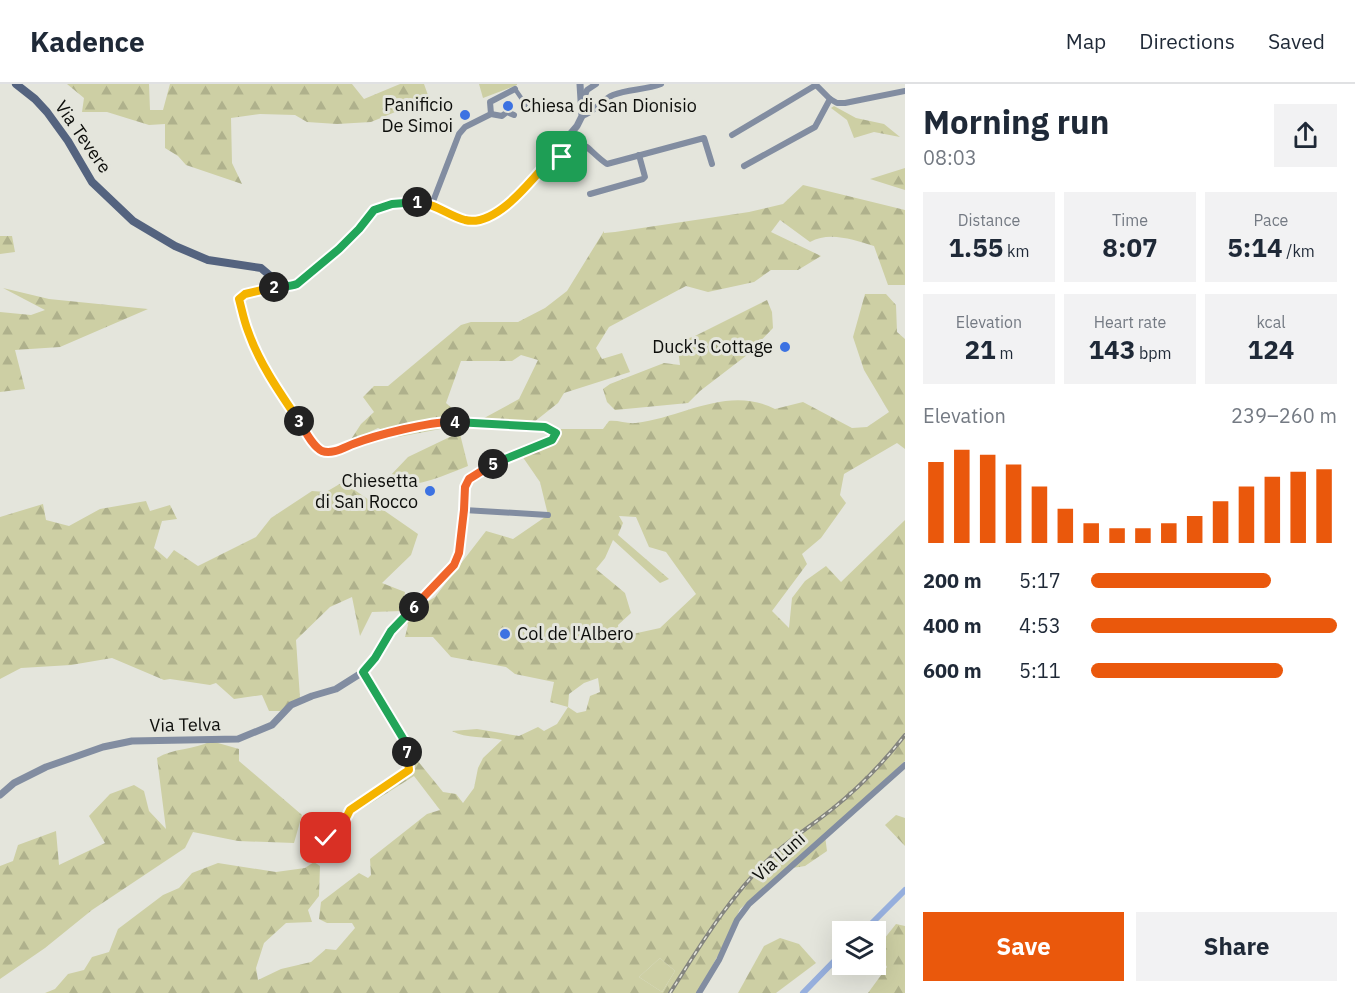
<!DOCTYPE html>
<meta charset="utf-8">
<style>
body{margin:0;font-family:"IBM Plex Sans",sans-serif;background:#f2f2f3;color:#1f2937;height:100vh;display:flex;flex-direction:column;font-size:22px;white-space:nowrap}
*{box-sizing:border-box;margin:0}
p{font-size:20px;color:#747a83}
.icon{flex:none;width:33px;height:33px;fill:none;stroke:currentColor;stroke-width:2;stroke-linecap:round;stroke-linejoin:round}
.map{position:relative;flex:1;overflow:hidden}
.drawer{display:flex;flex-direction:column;background:#fff;width:450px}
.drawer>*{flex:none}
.controls{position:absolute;left:832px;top:837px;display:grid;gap:12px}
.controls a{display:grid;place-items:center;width:54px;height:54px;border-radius:0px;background:#fff;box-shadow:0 6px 24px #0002;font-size:30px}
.pin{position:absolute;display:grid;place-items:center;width:51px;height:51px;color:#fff;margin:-26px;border-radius:12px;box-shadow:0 3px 9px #0006}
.km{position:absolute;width:30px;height:30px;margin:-15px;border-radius:50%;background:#222;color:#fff;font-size:16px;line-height:30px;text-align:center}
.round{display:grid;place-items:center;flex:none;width:63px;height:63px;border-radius:0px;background:#f2f2f3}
.head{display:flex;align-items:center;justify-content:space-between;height:102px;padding:0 18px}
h1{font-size:33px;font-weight:700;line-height:45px}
.stats{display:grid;grid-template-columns:repeat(3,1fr);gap:9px;height:102px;padding:6px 18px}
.stats div{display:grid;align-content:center;border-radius:0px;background:#f2f2f3;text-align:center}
.stats b{font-size:26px;font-weight:700}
.stats small{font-size:16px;font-weight:400}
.stats p{font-size:16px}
.chart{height:168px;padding:12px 18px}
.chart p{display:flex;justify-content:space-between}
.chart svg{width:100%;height:108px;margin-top:6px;stroke:#ea580c;stroke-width:6}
.action{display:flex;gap:12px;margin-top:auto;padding:12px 18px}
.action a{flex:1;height:69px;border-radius:0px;background:#ea580c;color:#fff;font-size:24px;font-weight:700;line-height:69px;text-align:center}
.action a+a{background:#f2f2f3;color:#1f2937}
ul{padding:0 18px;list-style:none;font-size:20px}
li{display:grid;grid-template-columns:96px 72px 1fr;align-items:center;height:45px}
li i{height:15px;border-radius:8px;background:#ea580c}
header{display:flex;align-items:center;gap:36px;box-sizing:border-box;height:84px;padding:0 30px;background:#fff;border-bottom:2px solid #e0e1e3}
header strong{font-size:28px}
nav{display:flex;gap:33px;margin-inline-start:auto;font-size:21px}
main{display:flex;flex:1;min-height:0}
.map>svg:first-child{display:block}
.green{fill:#cdcfa4}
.forest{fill:url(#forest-firs);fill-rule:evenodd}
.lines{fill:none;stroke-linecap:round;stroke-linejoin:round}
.canal{stroke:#96afdd;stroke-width:6}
.pedestrian{stroke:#828da1;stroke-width:4.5}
.minor{stroke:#828da1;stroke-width:6}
.tertiary{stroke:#828da1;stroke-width:7}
.secondary{stroke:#54637f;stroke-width:8}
.rail-casing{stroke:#83847e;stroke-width:4}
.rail{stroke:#e4e5dc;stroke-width:1.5;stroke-dasharray:4.5;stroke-linecap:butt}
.split-1-casing{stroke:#fff;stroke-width:12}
.split-2-casing{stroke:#fff;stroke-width:12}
.split-3-casing{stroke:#fff;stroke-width:12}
.split-4-casing{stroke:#fff;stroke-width:12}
.split-5-casing{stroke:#fff;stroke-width:12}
.split-6-casing{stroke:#fff;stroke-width:12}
.split-7-casing{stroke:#fff;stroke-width:12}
.split-8-casing{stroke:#fff;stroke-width:12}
.split-1{stroke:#f5b400;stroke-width:8}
.split-2{stroke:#22a559;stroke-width:8}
.split-3{stroke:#f5b400;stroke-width:8}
.split-4{stroke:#f0652b;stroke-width:8}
.split-5{stroke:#22a559;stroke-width:8}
.split-6{stroke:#f0652b;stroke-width:8}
.split-7{stroke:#22a559;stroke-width:8}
.split-8{stroke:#f5b400;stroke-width:8}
.poi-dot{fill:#3c72e2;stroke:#e4e5dc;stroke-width:2}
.labels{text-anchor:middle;stroke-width:6;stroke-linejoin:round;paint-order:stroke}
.poi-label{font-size:18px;fill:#0d0e0b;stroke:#e4e5dc;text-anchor:end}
.street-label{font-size:18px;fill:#0d0e0b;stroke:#e4e5dc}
</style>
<header>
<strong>Kadence</strong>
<nav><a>Map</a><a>Directions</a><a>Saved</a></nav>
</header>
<main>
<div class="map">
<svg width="905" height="909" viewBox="0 0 905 909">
<defs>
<pattern id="forest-firs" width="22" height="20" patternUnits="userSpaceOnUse" patternTransform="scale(1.5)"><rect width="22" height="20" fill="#cdcfa4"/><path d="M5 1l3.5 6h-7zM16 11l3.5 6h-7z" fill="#afb18c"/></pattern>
</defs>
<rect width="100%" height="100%" fill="#e4e5dc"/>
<!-- green -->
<g class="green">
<polygon points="479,0 517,0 517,1 483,14"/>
<polygon points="660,874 675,887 662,908 639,893"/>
</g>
<!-- forest -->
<g class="forest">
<polygon points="67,0 149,0 150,26 163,26 170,0 352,0 364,15 400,0 424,0 429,14 371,38 337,40 307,38 295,31 260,30 231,34 232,79 242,100 186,81 178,72 165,64 165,40 149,41 107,28 82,28 84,14"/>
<polygon points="834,22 856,34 884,40 900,53 874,48 854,54 847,36 831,24"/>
<polygon points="905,84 905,106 870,95"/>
<path d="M803,101L905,126V201H888L874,162C853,156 830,147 810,158L780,136L771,148L821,172L798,186H771L754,198L708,208L686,202L609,243L596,264L602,275L622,269L630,288L564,309L558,319L529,342L475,339L519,315L538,276L521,271L512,277H461L446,319L454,326L468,382C443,392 421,402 394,402L389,393L408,373L456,350L451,343L398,353L378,344L350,357L361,340L374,328L363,313L374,302H388L461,241L471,238H518L545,224L567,207L604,147V149L615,148L749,128L783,120Z"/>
<polygon points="0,152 12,152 15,168 0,170"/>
<polygon points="3,204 49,215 148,225 60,263 15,266 25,305 0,308 0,228 31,231 45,226"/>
<path d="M865,210H886L896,221L897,248L905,255V365L897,359L844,390L840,411L846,419L821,454L802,470L807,480L772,527L789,544L792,514L805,497L826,482L841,498L905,436V677L825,752L827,767L805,782L786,785L740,825L727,854L698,909H45L55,905L68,890L84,886L92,873L109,868L118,845L163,811L179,804L192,789L218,779L276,788L305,784L314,778L320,782L319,812L308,826L312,838L286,839L264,859L256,884L258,896L281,885L311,878L326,865L336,866L355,844L352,839H327L319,835L321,818L359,789L368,794L371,791L370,775L427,730L440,726L414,692L354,730L353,720L417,676L443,708L456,710L463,719L474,704L478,684L483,674L502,656C486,652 466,655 452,647L477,645L519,652L538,643L544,647L557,640L568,623L550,618L554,598L515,590L506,583L451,573L433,553H405L408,541L405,532L435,513L486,447L513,455L548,431L540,398L522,372L553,358L559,345H603L609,337C618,336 627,340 636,339C684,333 728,301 775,325L803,318L852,344L867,343L889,328L864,286L853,253ZM619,432L636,433L649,463L666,468L696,510L660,544L619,553L618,541L631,529L625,509L596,485L605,474L613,456L660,499L669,495L618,451L623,439ZM598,594L600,608L590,612L586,627L577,629L568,623L569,610L584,599ZM660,874L675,887L662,908L639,893Z"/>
<polygon points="767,216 772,228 773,244 747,271 700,307 688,319 615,326 607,318 603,305 610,300 664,279 680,281 677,257 693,253"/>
<polygon points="343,398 418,450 411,471 382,499 405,508 402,527 372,528 360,552 352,513 330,523 296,556 300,614 281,627 269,627 262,611 234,615 216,599 210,601 170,595 164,596 112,574 71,581 21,584 0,595 0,433 43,420 46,436 69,442 100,425 146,417 150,427 170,421 177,435 162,437 154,464 167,475 174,466 198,482 256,453 271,434 312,407 326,408"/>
<path d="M211,657L239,665V677L302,731L294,759L238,757L193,748L185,764L92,826L45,864L0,895V782L13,777L18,761L56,747L59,781L105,759L89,732L110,710L134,701L144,707L149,727L166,745L157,674C173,664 194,666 211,657Z"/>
<polygon points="896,731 905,734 905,762 885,741"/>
<polygon points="896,840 905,842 905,909 868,909 887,883 876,865"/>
<polygon points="780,854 799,860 816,879 776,909 738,909 764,862"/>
</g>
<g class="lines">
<!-- canal -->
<g class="canal">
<polyline points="863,848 905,806"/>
<polyline points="803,909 843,868"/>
</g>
<!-- pedestrian -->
<polyline class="pedestrian" points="515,5 526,21"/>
<!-- minor -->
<g class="minor">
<polyline points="815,0 830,15 837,19 845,19 905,7"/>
<polyline points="583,17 587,6 596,0"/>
<polyline points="491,30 490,18 515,5"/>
<path d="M582,32C594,29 601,16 613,11C628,5 646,6 661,0"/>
<polyline points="732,51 816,1"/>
<path d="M553,72L562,73C582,46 587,67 607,80L704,54L712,80"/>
<polyline points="744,82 815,43 830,15"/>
<polyline points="590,110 643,95 645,93 639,71"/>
<polyline points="432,120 459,50 465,43 491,30 502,32 507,28 514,31"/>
<polyline points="464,426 548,431"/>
<path d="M315,757L326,754L344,738L350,726L409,686C408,651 384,615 363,588"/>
<polyline points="699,909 719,876 737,836 749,820 905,681"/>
</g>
<!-- tertiary -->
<path class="tertiary" d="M0,711L14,699L46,683L103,663L132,657L238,655L272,641L291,621L312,612L336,605L363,588L375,574L391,547L454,481C461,465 465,444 464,426C464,419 462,411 465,403C470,384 533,363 552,355L556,349L545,343L451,338L401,347L361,357L331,368H323C300,348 258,276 247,247C244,236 242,225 239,215C247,207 271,202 282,201C288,201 291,202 297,200L339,165L359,145L374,126L392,120L418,118L432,120L466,136H481L496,130L525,103L577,42L582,32L580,0"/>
<!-- secondary -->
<polyline class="secondary" points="16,0 35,15 47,28 68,57 92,98 133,137 175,162 208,176 261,184 281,201"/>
<!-- rail casing -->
<g class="rail-casing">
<path id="rail" d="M670,909C700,862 729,813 770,774C789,756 811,742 831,726C859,704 883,679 905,651"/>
</g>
<!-- rail -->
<use href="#rail" class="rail"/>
</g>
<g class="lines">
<!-- split-1 casing -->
<g class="split-1-casing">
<path id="split-1" d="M417,118C437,120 447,131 465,136C497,144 534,93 553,72L562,73"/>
</g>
<!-- split-2 casing -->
<g class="split-2-casing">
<path id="split-2" d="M274,203C282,202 290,203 297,200L339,165L359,145L374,126L392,120L417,118"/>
</g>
<!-- split-3 casing -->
<g class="split-3-casing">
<path id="split-3" d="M274,203L245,210L239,215C242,226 244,237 248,247C259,279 280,309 299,337"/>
</g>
<!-- split-4 casing -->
<g class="split-4-casing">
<path id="split-4" d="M299,337C305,346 312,362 322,367C332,371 345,363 353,360C376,351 431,337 455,338"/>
</g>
<!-- split-5 casing -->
<g class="split-5-casing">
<polyline id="split-5" points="455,338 545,343 556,349 552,356 493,380"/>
</g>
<!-- split-6 casing -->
<g class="split-6-casing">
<polyline id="split-6" points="414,523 454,481 459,469 464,426 465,403 469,395 493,380"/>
</g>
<!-- split-7 casing -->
<g class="split-7-casing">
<polyline id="split-7" points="407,668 404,656 363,588 375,574 391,547 414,523"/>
</g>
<!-- split-8 casing -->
<g class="split-8-casing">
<polyline id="split-8" points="326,754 344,738 350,726 409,686 407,668"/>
</g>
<!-- split-1 -->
<use href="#split-1" class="split-1"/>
<!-- split-2 -->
<use href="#split-2" class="split-2"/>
<!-- split-3 -->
<use href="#split-3" class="split-3"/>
<!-- split-4 -->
<use href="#split-4" class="split-4"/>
<!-- split-5 -->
<use href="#split-5" class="split-5"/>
<!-- split-6 -->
<use href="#split-6" class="split-6"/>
<!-- split-7 -->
<use href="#split-7" class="split-7"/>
<!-- split-8 -->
<use href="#split-8" class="split-8"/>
</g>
<!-- markers -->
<g class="poi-dot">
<circle cx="508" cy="22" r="6"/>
<circle cx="465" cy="31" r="6"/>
<circle cx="785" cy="263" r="6"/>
<circle cx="430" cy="407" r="6"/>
<circle cx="505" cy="550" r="6"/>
</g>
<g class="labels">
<!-- poi labels -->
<g class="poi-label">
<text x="453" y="27">Panificio<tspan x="453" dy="21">De Simoi</tspan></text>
<text x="520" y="28" text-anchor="start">Chiesa di San Dionisio</text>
<text x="773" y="269">Duck's Cottage</text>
<text x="418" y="403">Chiesetta<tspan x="418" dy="21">di San Rocco</tspan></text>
<text x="517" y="556" text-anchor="start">Col de l'Albero</text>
</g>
<!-- street labels -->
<g class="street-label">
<text transform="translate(83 53) rotate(55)" y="6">Via Tevere</text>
<text transform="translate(185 641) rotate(-1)" y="6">Via Telva</text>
<text transform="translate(779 773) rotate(-42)" y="6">Via Luni</text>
</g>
</g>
</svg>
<div class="controls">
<a><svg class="icon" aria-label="layers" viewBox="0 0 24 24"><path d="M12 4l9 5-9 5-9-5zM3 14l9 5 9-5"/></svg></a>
</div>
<div class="pin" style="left:562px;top:73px;background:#1e9e55"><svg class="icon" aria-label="arrive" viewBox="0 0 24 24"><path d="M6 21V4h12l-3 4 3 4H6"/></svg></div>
<div class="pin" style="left:326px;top:754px;background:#d93025"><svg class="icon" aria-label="check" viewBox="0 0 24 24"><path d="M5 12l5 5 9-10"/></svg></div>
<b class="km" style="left:417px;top:118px">1</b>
<b class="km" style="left:274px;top:203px">2</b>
<b class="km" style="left:299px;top:337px">3</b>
<b class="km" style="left:455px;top:338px">4</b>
<b class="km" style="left:493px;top:380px">5</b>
<b class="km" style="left:414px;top:523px">6</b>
<b class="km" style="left:407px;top:668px">7</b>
</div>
<section class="drawer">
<div class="head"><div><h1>Morning run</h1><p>08:03</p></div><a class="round"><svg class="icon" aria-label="share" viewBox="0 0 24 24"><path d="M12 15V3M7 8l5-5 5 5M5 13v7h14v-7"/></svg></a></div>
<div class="stats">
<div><p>Distance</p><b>1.55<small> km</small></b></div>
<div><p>Time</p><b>8:07</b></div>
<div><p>Pace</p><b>5:14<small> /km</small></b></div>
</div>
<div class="stats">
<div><p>Elevation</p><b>21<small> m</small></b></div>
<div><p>Heart rate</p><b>143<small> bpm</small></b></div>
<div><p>kcal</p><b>124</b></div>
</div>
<div class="chart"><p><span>Elevation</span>239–260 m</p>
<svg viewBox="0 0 160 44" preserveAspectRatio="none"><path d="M5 44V11M15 44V6M25 44V8M35 44V12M45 44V21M55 44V30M65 44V36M75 44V38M85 44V38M95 44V36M105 44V33M115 44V27M125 44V21M135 44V17M145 44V15M155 44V14"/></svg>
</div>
<ul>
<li><b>200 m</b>5:17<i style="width:73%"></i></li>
<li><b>400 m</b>4:53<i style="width:100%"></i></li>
<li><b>600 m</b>5:11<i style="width:78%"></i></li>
</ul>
<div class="action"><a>Save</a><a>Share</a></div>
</section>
</main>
